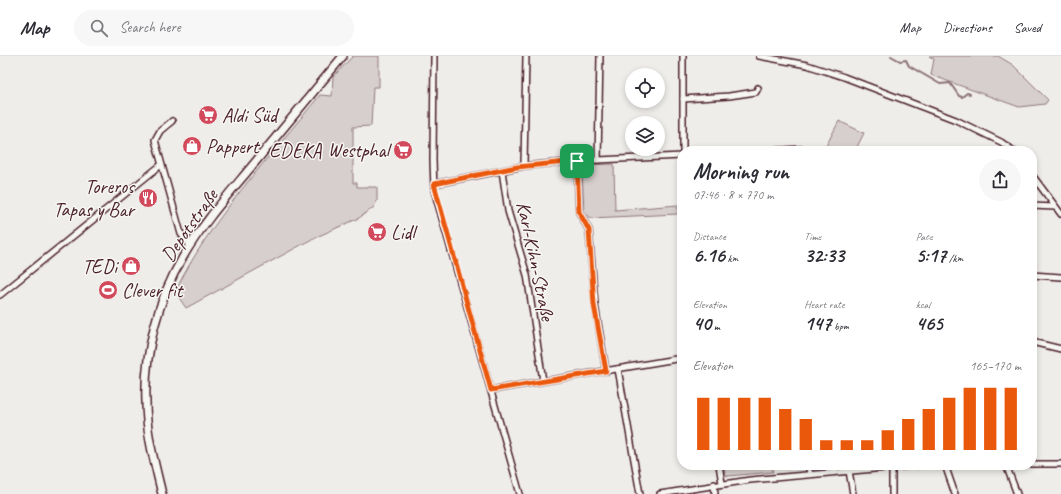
<!DOCTYPE html>
<meta charset="utf-8">
<style>
body{margin:0;font-family:Caveat,sans-serif;background:#f7f7f7;color:#2b2b33;height:100vh;display:flex;flex-direction:column;font-size:15px;white-space:nowrap}
*{box-sizing:border-box;margin:0}
p{font-size:13px;color:#7c7c81}
.icon{flex:none;width:22px;height:22px;fill:none;stroke:currentColor;stroke-width:2;stroke-linecap:round;stroke-linejoin:round}
.map{position:relative;flex:1;overflow:hidden}
.sheet{position:absolute;left:677px;top:90px;width:360px;height:324px;display:flex;flex-direction:column;background:#fff;border-radius:16px;box-shadow:0 2px 6px #0003}
.sheet>*{flex:none}
.controls{position:absolute;left:625px;top:12px;display:grid;gap:8px}
.controls a{display:grid;place-items:center;width:40px;height:40px;border-radius:50%;background:#fff;box-shadow:0 2px 6px #0003;font-size:20px}
.pin{position:absolute;display:grid;place-items:center;width:34px;height:34px;color:#fff;margin:-17px;border-radius:8px;box-shadow:0 2px 6px #0006}
.round{display:grid;place-items:center;flex:none;width:42px;height:42px;border-radius:21px;background:#f7f7f7}
.overview{display:flex;align-items:center;justify-content:space-between;height:68px;padding:0 16px}
h1{font-size:22px;font-weight:700;line-height:30px}
.metrics{display:grid;grid-template-columns:repeat(3,1fr);gap:6px;height:68px;padding:4px 16px}
.metrics div{display:grid;align-content:center}
.metrics b{font-size:20px;font-weight:700}
.metrics small{font-size:11px;font-weight:400}
.metrics p{font-size:11px}
.chart{height:112px;padding:8px 16px}
.chart p{display:flex;justify-content:space-between}
.chart svg{width:100%;height:72px;margin-top:4px;stroke:#ea580c;stroke-width:6}
header{display:flex;align-items:center;gap:24px;box-sizing:border-box;height:56px;padding:0 20px;background:#fff;border-bottom:1px solid #e1e1e2}
header strong{font-size:19px}
nav{display:flex;gap:22px;margin-inline-start:auto;font-size:14px}
.search{width:280px;height:36px;background:#f7f7f7;display:flex;align-items:center;gap:10px;box-sizing:border-box;padding:0 14px;border-radius:22px;color:#7c7c81;font-size:15px}
.map>svg:first-child{display:block}
.green{fill:#d7cfce;stroke:#90777c}
.lines{fill:none;stroke-linecap:round;stroke-linejoin:round}
.stream{stroke:#8a6f74;stroke-width:2}
.street-casing{stroke:#4a1f2b;stroke-width:8}
.secondary-casing{stroke:#4a1f2b;stroke-width:10}
.street{stroke:#f6f6f2;stroke-width:5}
.secondary{stroke:#f6f6f2;stroke-width:7}
.route-casing{stroke:#fff;stroke-width:8}
.route{stroke:#ea580c;stroke-width:5}
.labels{text-anchor:middle;stroke-width:3;stroke-linejoin:round;paint-order:stroke}
.poi-label{font-size:20px;fill:#4a1f2b;stroke:#f6f6f2;text-anchor:start}
.street-label{font-size:20px;fill:#4a1f2b;stroke:#f6f6f2}
</style>
<header>
<strong>Map</strong>
<div class="search"><svg class="icon" aria-label="search" viewBox="0 0 24 24"><circle cx="10" cy="10" r="6"/><path d="M15 15l6 6"/></svg>Search here</div>
<nav><a>Map</a><a>Directions</a><a>Saved</a></nav>
</header>
<div class="map">
<svg width="1061" height="438" viewBox="0 0 1061 438">
<rect width="100%" height="100%" fill="#efedea"/>
<filter id="ink" filterUnits="userSpaceOnUse"><feTurbulence type="fractalNoise" baseFrequency=".025" numOctaves="2"/><feDisplacementMap in="SourceGraphic" scale="8" xChannelSelector="R" yChannelSelector="G"/><feConvolveMatrix kernelMatrix="1 2 1 2 8 2 1 2 1" color-interpolation-filters="sRGB"/></filter>
<g filter="url(#ink)">
<!-- green -->
<g class="green">
<path d="M353,0H379V31H373L371,70L353,71V127H357V131H377V145L373,152L359,162L312,183L186,252L175,236C210,163 269,102 320,39L332,40L333,21Z"/>
<polygon points="929,0 998,0 1013,9 1048,44 1045,48 1019,51 931,19 934,3"/>
<polygon points="839,65 864,77 855,95 832,95 825,92"/>
<polygon points="614,108 615,154 678,149 678,158 590,162 584,154 582,114 586,109"/>
<polygon points="724,409 772,409 773,416 728,420 725,419"/>
</g>
<g class="lines">
<!-- stream -->
<polyline class="stream" points="891,0 900,5 906,4 909,10 940,28 950,27 959,40 962,41 967,37 970,38"/>
<!-- street casing -->
<g class="street-casing">
<g id="street">
<polyline points="434,0 433,104 434,134 520,438"/>
<polyline points="759,0 807,9 844,21 956,64 1001,86 1014,95"/>
<polyline points="683,43 729,40 756,36 758,32"/>
<polyline points="172,65 160,75 155,84 181,178 190,189"/>
<polyline points="683,95 683,0"/>
<polyline points="766,95 803,93 815,95"/>
<polyline points="598,104 600,0"/>
<polyline points="577,105 579,156 589,174 595,249 606,315"/>
<polyline points="524,110 526,0"/>
<polyline points="502,115 508,155 527,219 543,325"/>
<polyline points="1032,119 1061,158"/>
<polyline points="434,128 524,110 577,105 682,100"/>
<polyline points="1032,150 1055,151"/>
<polyline points="1032,219 1061,221"/>
<polyline points="0,239 161,109"/>
<polyline points="1032,286 1061,293"/>
<polyline points="618,313 640,438"/>
<polyline points="491,334 682,302"/>
<polyline points="1032,408 1061,408"/>
<polyline points="719,409 722,427"/>
<polyline points="808,409 810,418"/>
<polyline points="945,409 955,438"/>
<polyline points="1006,409 1017,438"/>
<polyline points="892,411 892,438"/>
<polyline points="849,415 853,438"/>
<polyline points="714,428 715,438"/>
<polyline points="660,438 750,424 919,409"/>
</g>
</g>
<!-- secondary casing -->
<g class="secondary-casing">
<path id="secondary" d="M162,438C155,408 146,377 146,346C144,296 158,243 183,201C202,168 228,139 252,110C283,73 313,36 343,0"/>
</g>
<!-- street -->
<use href="#street" class="street"/>
<!-- secondary -->
<use href="#secondary" class="secondary"/>
</g>
</g>
<g class="lines" filter="url(#ink)">
<!-- route casing -->
<g class="route-casing">
<polygon id="route" points="577,105 579,156 589,174 594,249 606,315 491,334 434,128 517,111"/>
</g>
<!-- route -->
<use href="#route" class="route"/>
</g>
<!-- icons -->
<defs>
<g id="supermarket-disc" transform="scale(1)"><circle r="9.5" fill="#d1495b" stroke="#f6f6f2"/><path d="M-6-5.5h2.5l.6 2H6L4.5 2H-2.5L-4.4-4H-6ZM-1.5 3.2a1.3 1.3 0 1 0 .1 0ZM3 3.2a1.3 1.3 0 1 0 .1 0Z" fill="#fff"/></g>
<g id="shop-disc" transform="scale(1)"><circle r="9.5" fill="#d1495b" stroke="#f6f6f2"/><path d="M-5-2.5h2.3a2.7 3.5 0 0 1 5.4 0H5L5.5 6h-11ZM-1.5-2.5h3a1.5 2.3 0 0 0-3 0Z" fill="#fff"/></g>
<g id="restaurant-disc" transform="scale(1)"><circle r="9.5" fill="#d1495b" stroke="#f6f6f2"/><path d="M-5-6h1v4h1v-4h1v4h1v-4h1v5L-1.5 .5V6h-2V.5L-5-1ZM5-6V6H3V1.5H1.5Q1.5-4 5-6Z" fill="#fff"/></g>
<g id="stadium-disc" transform="scale(1)"><circle r="9.5" fill="#d1495b" stroke="#f6f6f2"/><path d="M0-5a6.5 5 0 1 0 0 10a6.5 5 0 1 0 0-10ZM-3.5-1.8h7v3.6h-7Z" fill="#fff"/></g>
</defs>
<g fill-rule="evenodd">
<use href="#supermarket-disc" x="208" y="59"/>
<use href="#shop-disc" x="192" y="90"/>
<use href="#supermarket-disc" x="403" y="94"/>
<use href="#restaurant-disc" x="148" y="142"/>
<use href="#supermarket-disc" x="377" y="176"/>
<use href="#shop-disc" x="131" y="210"/>
<use href="#stadium-disc" x="108" y="234"/>
</g>
<g class="labels">
<!-- poi labels -->
<g class="poi-label">
<text x="222" y="66">Aldi Süd</text>
<text x="206" y="97">Pappert</text>
<text x="389" y="101" text-anchor="end">EDEKA Westphal</text>
<text x="134" y="137" text-anchor="end">Toreros<tspan x="134" dy="23">Tapas y Bar</tspan></text>
<text x="391" y="183">Lidl</text>
<text x="117" y="217" text-anchor="end">TEDi</text>
<text x="122" y="241">Clever fit</text>
</g>
<!-- street labels -->
<g class="street-label">
<text transform="translate(189 169) rotate(-55)" y="7">Depotstraße</text>
<text transform="translate(536 205) rotate(78)" y="7">Karl-Kihn-Straße</text>
</g>
</g>
</svg>
<div class="controls">
<a><svg class="icon" aria-label="locate" viewBox="0 0 24 24"><circle cx="12" cy="12" r="6"/><path d="M12 2v4M12 18v4M2 12h4M18 12h4"/></svg></a>
<a><svg class="icon" aria-label="layers" viewBox="0 0 24 24"><path d="M12 4l9 5-9 5-9-5zM3 14l9 5 9-5"/></svg></a>
</div>
<div class="pin" style="left:577px;top:105px;background:#1e9e55"><svg class="icon" aria-label="arrive" viewBox="0 0 24 24"><path d="M6 21V4h12l-3 4 3 4H6"/></svg></div>
<section class="sheet">
<div class="overview"><div><h1>Morning run</h1><p>07:46 · 8 × 770 m</p></div><a class="round"><svg class="icon" aria-label="share" viewBox="0 0 24 24"><path d="M12 15V3M7 8l5-5 5 5M5 13v7h14v-7"/></svg></a></div>
<div class="metrics">
<div><p>Distance</p><b>6.16<small> km</small></b></div>
<div><p>Time</p><b>32:33</b></div>
<div><p>Pace</p><b>5:17<small> /km</small></b></div>
</div>
<div class="metrics">
<div><p>Elevation</p><b>40<small> m</small></b></div>
<div><p>Heart rate</p><b>147<small> bpm</small></b></div>
<div><p>kcal</p><b>465</b></div>
</div>
<div class="chart"><p><span>Elevation</span>165–170 m</p>
<svg viewBox="0 0 160 44" preserveAspectRatio="none"><path d="M5 44V12M15 44V12M25 44V12M35 44V12M45 44V19M55 44V25M65 44V38M75 44V38M85 44V38M95 44V32M105 44V25M115 44V19M125 44V12M135 44V6M145 44V6M155 44V6"/></svg>
</div>
</section>
</div>
